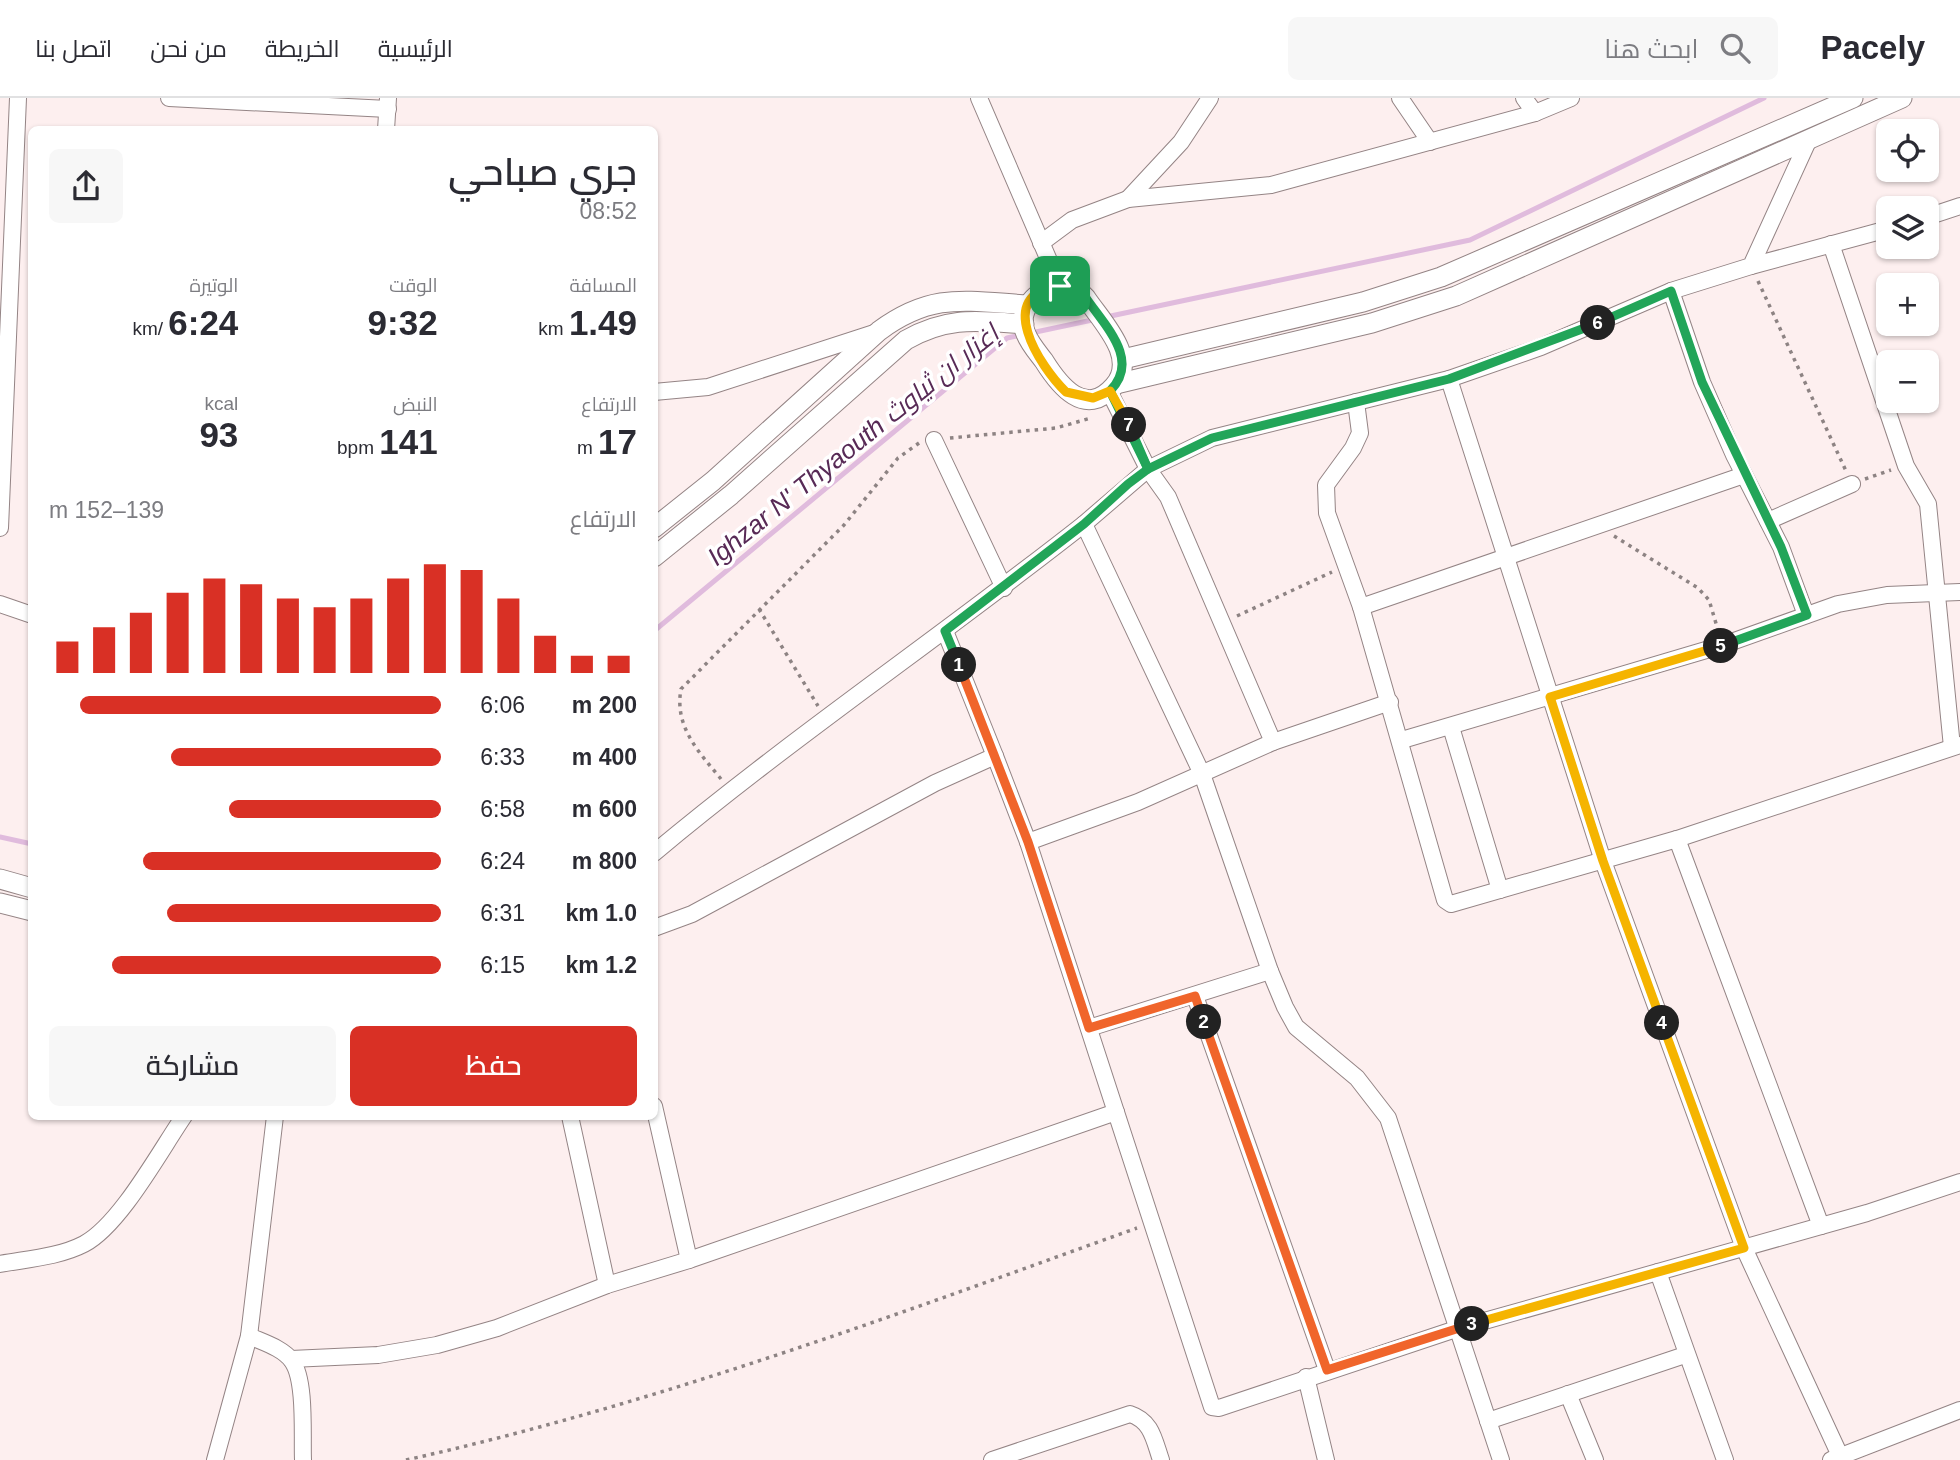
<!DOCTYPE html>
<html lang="ar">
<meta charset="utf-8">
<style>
body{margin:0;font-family:Arial,Cairo,sans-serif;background:#f7f7f7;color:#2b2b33;direction:rtl;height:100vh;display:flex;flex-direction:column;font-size:26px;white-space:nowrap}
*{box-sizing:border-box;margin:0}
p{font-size:23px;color:#7c7c81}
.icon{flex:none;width:38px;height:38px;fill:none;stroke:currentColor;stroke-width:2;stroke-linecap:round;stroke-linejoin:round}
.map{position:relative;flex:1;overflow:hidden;direction:ltr}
.sheet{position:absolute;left:28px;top:28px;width:630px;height:994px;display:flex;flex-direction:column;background:#fff;border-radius:10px;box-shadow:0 2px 5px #0004;direction:rtl}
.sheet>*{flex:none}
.fabs{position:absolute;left:1876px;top:21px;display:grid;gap:14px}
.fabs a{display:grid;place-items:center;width:63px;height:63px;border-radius:10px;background:#fff;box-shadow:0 2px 5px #0004;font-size:35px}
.pin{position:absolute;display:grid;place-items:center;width:60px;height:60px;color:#fff;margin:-30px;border-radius:14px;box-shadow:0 4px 10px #0006}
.km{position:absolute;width:35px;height:35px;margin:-18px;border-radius:50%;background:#222;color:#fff;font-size:19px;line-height:35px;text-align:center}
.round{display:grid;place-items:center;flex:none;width:74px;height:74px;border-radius:10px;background:#f7f7f7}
.summary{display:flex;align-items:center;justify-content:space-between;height:119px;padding:0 21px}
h1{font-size:38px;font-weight:600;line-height:52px}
.figures{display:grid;grid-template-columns:repeat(3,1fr);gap:10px;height:119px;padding:7px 21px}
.figures div{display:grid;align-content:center}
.figures b{font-size:35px;font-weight:600}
.figures small{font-size:19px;font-weight:400}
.figures p{font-size:19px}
.chart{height:196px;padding:14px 21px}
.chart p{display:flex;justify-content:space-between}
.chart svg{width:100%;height:126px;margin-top:7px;stroke:#d93025;stroke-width:6}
.primary-button{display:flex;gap:14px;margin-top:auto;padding:14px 21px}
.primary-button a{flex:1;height:80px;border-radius:10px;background:#d93025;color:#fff;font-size:28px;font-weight:600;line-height:80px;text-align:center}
.primary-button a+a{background:#f7f7f7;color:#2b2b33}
ul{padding:0 21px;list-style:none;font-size:23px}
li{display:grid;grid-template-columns:112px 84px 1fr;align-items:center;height:52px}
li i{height:18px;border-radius:9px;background:#d93025}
header{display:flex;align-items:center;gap:42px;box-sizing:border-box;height:98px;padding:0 35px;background:#fff;border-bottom:2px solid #e1e1e2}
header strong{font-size:33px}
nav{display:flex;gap:38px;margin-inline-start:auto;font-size:24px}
.search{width:490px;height:63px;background:#f7f7f7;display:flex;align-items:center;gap:18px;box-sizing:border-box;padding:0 24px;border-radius:10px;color:#7c7c81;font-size:26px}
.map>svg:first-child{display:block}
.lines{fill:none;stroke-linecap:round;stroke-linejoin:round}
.stream{stroke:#e0bbdd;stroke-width:5}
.minor-casing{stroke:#948485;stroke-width:18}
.tertiary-casing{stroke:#948485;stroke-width:21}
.path{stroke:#8d8383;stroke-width:3.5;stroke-dasharray:3.5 5;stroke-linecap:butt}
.minor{stroke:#fff;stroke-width:16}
.tertiary{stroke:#fff;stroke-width:19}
.split-1-casing{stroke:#fff;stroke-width:14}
.split-2-casing{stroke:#fff;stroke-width:14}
.split-3-casing{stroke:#fff;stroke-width:14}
.split-4-casing{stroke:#fff;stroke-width:14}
.split-5-casing{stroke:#fff;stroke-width:14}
.split-6-casing{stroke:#fff;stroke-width:14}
.split-7-casing{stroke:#fff;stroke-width:14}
.split-8-casing{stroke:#fff;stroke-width:14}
.split-1{stroke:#22a559;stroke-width:9}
.split-2{stroke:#f0652b;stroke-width:9}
.split-3{stroke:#f0652b;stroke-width:9}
.split-4{stroke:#f5b400;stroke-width:9}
.split-5{stroke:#f5b400;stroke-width:9}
.split-6{stroke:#22a559;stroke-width:9}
.split-7{stroke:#22a559;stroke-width:9}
.split-8{stroke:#f5b400;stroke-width:9}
.labels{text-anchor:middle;stroke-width:7;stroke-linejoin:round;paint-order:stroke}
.water-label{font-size:26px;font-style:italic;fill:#582a56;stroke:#fff}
</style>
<header>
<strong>Pacely</strong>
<div class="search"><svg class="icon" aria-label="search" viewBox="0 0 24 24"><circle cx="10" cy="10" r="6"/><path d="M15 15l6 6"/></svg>ابحث هنا</div>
<nav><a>الرئيسية</a><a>الخريطة</a><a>من نحن</a><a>اتصل بنا</a></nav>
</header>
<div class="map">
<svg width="1960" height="1362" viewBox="0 0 1960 1362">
<rect width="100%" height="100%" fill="#fdefef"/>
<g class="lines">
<!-- stream -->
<g class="stream">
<polyline points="1106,219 1470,142 1764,0"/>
<polyline points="1031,235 1097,221"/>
<polyline points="654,533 1007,240 1021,237"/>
<polyline points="0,739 32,746"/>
</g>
<!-- minor casing -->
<g class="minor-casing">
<g id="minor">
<polyline points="169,0 388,11"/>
<polyline points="979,0 1060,188"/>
<polyline points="1400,0 1430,44"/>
<polyline points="1524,0 1535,15"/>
<polyline points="386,32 388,0"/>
<polyline points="1128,101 1181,44 1210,0"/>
<polyline points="1927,119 1960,108"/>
<polyline points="1041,145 1072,122 1128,101 1271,87 1535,15 1571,0"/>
<polyline points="1831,146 1906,368 1928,406 1952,649"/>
<polyline points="1751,168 1888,131"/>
<polyline points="1671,193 1702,284 1734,357 1781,449 1806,517"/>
<polyline points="1449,281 1603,763 1744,1150 1842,1362"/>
<polyline points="654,294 708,289 877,234"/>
<polyline points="1356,304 1360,335 1353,350 1326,387 1327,415 1361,509 1445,802 1451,806 1677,741 1960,647"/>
<polyline points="934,342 1004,490"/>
<polyline points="1768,423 1852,386"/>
<polyline points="1084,426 1148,371 1212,340 1449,281 1541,249 1671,193 1751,168 1809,41"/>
<polyline points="0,430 18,0"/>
<polyline points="0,506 32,517"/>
<polyline points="1361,509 1744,377"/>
<polyline points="945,533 995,658"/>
<polyline points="1451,629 1500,792"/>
<polyline points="1402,642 1723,547 1838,506 1887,497 1960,494"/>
<polyline points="1273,644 1390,604"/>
<polyline points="1677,741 1821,1128"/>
<polyline points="1028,744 1212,1309 1219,1310 1456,1231 1867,1115 1960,1084"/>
<path d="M654,755C793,639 942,538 1084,426L1202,676L1270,873L1285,909L1296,929L1357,980L1388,1020L1501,1362"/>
<polyline points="654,830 692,816 935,685 995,658 1028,744 1138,704 1273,644 1168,399 1148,371 1109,293"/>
<polyline points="1195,898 1327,1272"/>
<polyline points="1089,930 1270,873"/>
<polyline points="654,1008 689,1162"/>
<polyline points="570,1018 607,1187"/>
<path d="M0,1166C27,1161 59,1159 84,1146C120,1127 160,1053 184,1018"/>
<polyline points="1658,1174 1725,1362"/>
<path d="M249,1238C262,1244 283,1250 292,1263C306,1282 302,1338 303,1362"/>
<polyline points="291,1261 378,1257 437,1247 497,1230 607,1187 689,1162 1116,1014"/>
<polyline points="1306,1279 1326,1362"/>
<polyline points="1568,1296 1595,1362"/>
<polyline points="1488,1323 1685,1257"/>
<polyline points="215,1362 249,1238 275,1018"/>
<path d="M992,1362L1130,1316C1152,1323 1154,1342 1161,1362"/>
<polyline points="1831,1362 1960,1312"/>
</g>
</g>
<!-- tertiary casing -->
<g class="tertiary-casing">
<g id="tertiary">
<path d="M1060,188L1079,193L1086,200C1102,224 1139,260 1114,288C1085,321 1059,287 1044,263C1038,255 1030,246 1026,236C1015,212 1037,191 1060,188Z"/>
<polyline points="1123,261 1363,204 1441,179 1853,0"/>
<polyline points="1116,286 1372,225 1456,198 1902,0"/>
<path d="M654,430L713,383L879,233C932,194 965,203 1028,207"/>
<path d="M654,459L731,397L906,242C948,218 978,223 1024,226"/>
<polyline points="0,781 32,790"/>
<polyline points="0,805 32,813"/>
</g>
</g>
<!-- path -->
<g class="path">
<polyline points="1758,183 1846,373"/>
<polyline points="950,340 1056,330 1091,320"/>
<polyline points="1865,381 1891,372"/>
<polyline points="1614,438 1698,490 1709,502 1718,532"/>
<polyline points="759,511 818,608"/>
<polyline points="1237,518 1332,474"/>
<path d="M721,681C699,654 674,629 681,591L844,427L898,360L919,345"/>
<path d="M406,1362C657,1306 895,1217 1137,1130"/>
</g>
<!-- minor -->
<use href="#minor" class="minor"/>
<!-- tertiary -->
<use href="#tertiary" class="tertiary"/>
</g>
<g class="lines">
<!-- split-1 casing -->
<g class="split-1-casing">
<path id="split-1" d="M959,567L945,533L1084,426L1128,386L1148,371L1110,293C1141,262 1105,228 1086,200L1079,193L1060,188"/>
</g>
<!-- split-2 casing -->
<g class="split-2-casing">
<polyline id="split-2" points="959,567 1028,744 1089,930 1195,898 1204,924"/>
</g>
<!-- split-3 casing -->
<g class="split-3-casing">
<polyline id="split-3" points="1204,924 1327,1272 1472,1226"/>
</g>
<!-- split-4 casing -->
<g class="split-4-casing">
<polyline id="split-4" points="1472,1226 1744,1150 1662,925"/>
</g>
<!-- split-5 casing -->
<g class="split-5-casing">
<polyline id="split-5" points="1662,925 1603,763 1550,599 1721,548"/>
</g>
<!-- split-6 casing -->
<g class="split-6-casing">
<polyline id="split-6" points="1598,225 1671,193 1702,284 1781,449 1807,517 1721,548"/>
</g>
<!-- split-7 casing -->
<g class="split-7-casing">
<polyline id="split-7" points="1129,327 1148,371 1212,340 1449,281 1598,225"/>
</g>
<!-- split-8 casing -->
<g class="split-8-casing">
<path id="split-8" d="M1060,188C992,195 1040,269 1066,294L1093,300L1110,293L1129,327"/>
</g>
<!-- split-1 -->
<use href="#split-1" class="split-1"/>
<!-- split-2 -->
<use href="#split-2" class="split-2"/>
<!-- split-3 -->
<use href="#split-3" class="split-3"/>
<!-- split-4 -->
<use href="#split-4" class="split-4"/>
<!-- split-5 -->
<use href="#split-5" class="split-5"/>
<!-- split-6 -->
<use href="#split-6" class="split-6"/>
<!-- split-7 -->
<use href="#split-7" class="split-7"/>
<!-- split-8 -->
<use href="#split-8" class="split-8"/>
</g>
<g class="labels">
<!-- water labels -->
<g class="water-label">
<text transform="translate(853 347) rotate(-39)" y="9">Ighzar N' Thyaouth إغزار ان ثياوث</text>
</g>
</g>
</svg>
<div class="fabs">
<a><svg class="icon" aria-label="locate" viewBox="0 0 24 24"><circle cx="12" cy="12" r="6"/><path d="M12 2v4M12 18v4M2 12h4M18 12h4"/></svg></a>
<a><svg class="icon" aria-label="layers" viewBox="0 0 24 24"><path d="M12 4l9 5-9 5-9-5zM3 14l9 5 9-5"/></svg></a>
<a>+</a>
<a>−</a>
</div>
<div class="pin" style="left:1060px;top:188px;background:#1e9e55"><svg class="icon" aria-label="arrive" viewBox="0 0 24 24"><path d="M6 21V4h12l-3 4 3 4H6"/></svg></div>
<b class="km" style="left:959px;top:567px">1</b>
<b class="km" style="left:1204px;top:924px">2</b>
<b class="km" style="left:1472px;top:1226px">3</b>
<b class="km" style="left:1662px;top:925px">4</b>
<b class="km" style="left:1721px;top:548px">5</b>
<b class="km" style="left:1598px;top:225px">6</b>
<b class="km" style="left:1129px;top:327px">7</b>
<section class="sheet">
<div class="summary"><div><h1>جري صباحي</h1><p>08:52</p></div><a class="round"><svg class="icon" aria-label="share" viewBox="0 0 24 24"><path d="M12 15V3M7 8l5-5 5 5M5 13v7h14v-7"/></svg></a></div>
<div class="figures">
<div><p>المسافة</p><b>1.49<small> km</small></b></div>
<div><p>الوقت</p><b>9:32</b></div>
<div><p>الوتيرة</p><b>6:24<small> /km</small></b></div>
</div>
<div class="figures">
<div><p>الارتفاع</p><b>17<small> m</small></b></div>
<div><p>النبض</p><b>141<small> bpm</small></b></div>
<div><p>kcal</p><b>93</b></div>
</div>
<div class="chart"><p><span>الارتفاع</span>139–152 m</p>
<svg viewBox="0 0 160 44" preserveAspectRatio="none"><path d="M5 44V33M15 44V28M25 44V23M35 44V16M45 44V11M55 44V13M65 44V18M75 44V21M85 44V18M95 44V11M105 44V6M115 44V8M125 44V18M135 44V31M145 44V38M155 44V38"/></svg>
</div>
<ul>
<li><b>200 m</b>6:06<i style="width:92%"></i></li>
<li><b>400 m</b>6:33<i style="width:69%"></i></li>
<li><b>600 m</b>6:58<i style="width:54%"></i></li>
<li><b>800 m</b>6:24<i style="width:76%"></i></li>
<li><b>1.0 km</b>6:31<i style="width:70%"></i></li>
<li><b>1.2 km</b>6:15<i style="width:84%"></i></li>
</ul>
<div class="primary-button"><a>حفظ</a><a>مشاركة</a></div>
</section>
</div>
